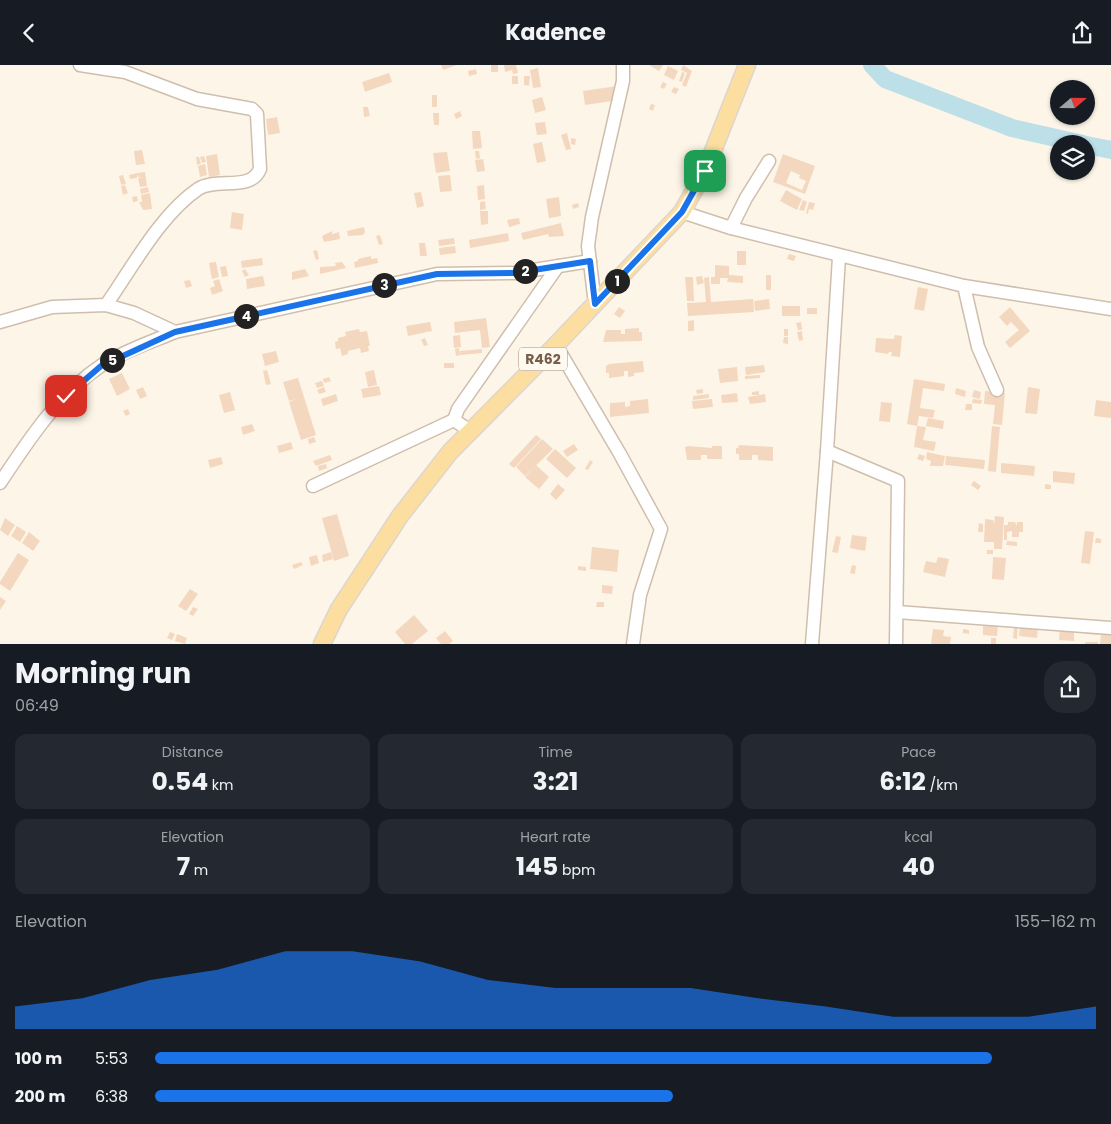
<!DOCTYPE html>
<meta charset="utf-8">
<style>
body{margin:0;font-family:Poppins,sans-serif;background:#242831;color:#f1f3f6;height:100vh;display:flex;flex-direction:column;font-size:19px;white-space:nowrap}
*{box-sizing:border-box;margin:0}
p{font-size:16px;color:#9ea1a6}
.icon{flex:none;width:28px;height:28px;fill:none;stroke:currentColor;stroke-width:2;stroke-linecap:round;stroke-linejoin:round}
.map{position:relative;height:579px;overflow:hidden}
.side{display:flex;flex-direction:column;background:#171b24;flex:1}
.side>*{flex:none}
.needle{width:32px;rotate:70deg}
.controls{position:absolute;left:1050px;top:15px;display:grid;gap:10px}
.controls a{display:grid;place-items:center;width:45px;height:45px;border-radius:50%;background:#171b24;box-shadow:0 1px 4px #0004;font-size:25px}
.pin{position:absolute;display:grid;place-items:center;width:42px;height:42px;color:#fff;margin:-21px;border-radius:10px;box-shadow:0 2px 8px #0006}
.km{position:absolute;width:25px;height:25px;margin:-12px;border-radius:50%;background:#222;color:#fff;font-size:14px;line-height:25px;text-align:center}
.round{display:grid;place-items:center;flex:none;width:52px;height:52px;border-radius:20px;background:#242831}
.head{display:flex;align-items:center;justify-content:space-between;height:85px;padding:0 15px}
h1{font-size:28px;font-weight:700;line-height:38px}
.figures{display:grid;grid-template-columns:repeat(3,1fr);gap:8px;height:85px;padding:5px 15px}
.figures div{display:grid;align-content:center;border-radius:12px;background:#242831;text-align:center}
.figures b{font-size:25px;font-weight:700}
.figures small{font-size:14px;font-weight:400}
.figures p{font-size:14px}
.chart{height:140px;padding:10px 15px}
.chart p{display:flex;justify-content:space-between}
.chart svg{width:100%;height:90px;margin-top:5px;fill:#1a73e8;opacity:.7}
ul{padding:0 15px;list-style:none;font-size:16px}
li{display:grid;grid-template-columns:80px 60px 1fr;align-items:center;height:38px}
li i{height:12px;border-radius:6px;background:#1a73e8}
header{display:flex;justify-content:space-between;align-items:center;height:65px;padding:0 15px;background:#171b24;font-size:22px;font-weight:700}
.map>svg:first-child{display:block}
.lines{fill:none;stroke-linecap:round;stroke-linejoin:round}
.river{stroke:#bcdfe8;stroke-width:18}
.building{fill:#f3d7bf;fill-rule:evenodd}
.minor-casing{stroke:#cfbead;stroke-width:15}
.major-casing{stroke:#dcd5d0;stroke-width:19}
.minor{stroke:#fff;stroke-width:12}
.major{stroke:#fcdfa0;stroke-width:16}
.route-casing{stroke:#fff;stroke-width:10}
.route{stroke:#1a73e8;stroke-width:6}
.labels{text-anchor:middle;stroke-width:4;stroke-linejoin:round;paint-order:stroke}
.shield{fill:#fffaef;stroke:#a08d7c;stroke-width:1}
.shield-label{font-size:14px;font-weight:bold;fill:#785e4b}
</style>
<header><svg class="icon" aria-label="back" viewBox="0 0 24 24"><path d="M15 5l-7 7 7 7"/></svg>Kadence<svg class="icon" aria-label="share" viewBox="0 0 24 24"><path d="M12 15V3M7 8l5-5 5 5M5 13v7h14v-7"/></svg></header>
<div class="map">
<svg width="1111" height="579" viewBox="0 0 1111 579">
<rect width="100%" height="100%" fill="#fdf6e8"/>
<g class="lines">
<!-- river -->
<g class="river">
<polyline points="872,0 885,14 1012,63 1083,79"/>
<polyline points="1086,80 1111,85"/>
</g>
</g>
<!-- building -->
<g class="building">
<polygon points="441,0 457,0 443,5"/>
<rect x="491" y="0" width="7" height="7"/>
<polygon points="504,0 516,0 518,8 513,9 512,5 505,7"/>
<polygon points="649,0 663,0 659,6"/>
<polygon points="683,0 692,6 686,22 682,20 687,8 681,5"/>
<polygon points="668,1 678,6 674,15 664,10"/>
<polygon points="538,3 541,22 533,23 530,5"/>
<polygon points="476,4 477,9 469,11 468,6"/>
<polygon points="682,7 685,8 682,17 679,16"/>
<polygon points="389,8 392,17 365,27 362,17"/>
<rect x="512" y="11" width="6" height="8"/>
<polygon points="524,11 530,11 529,21 524,20"/>
<polygon points="663,17 667,19 664,24 660,22"/>
<polygon points="617,21 619,35 585,40 583,26"/>
<polygon points="674,22 679,24 676,29 671,27"/>
<rect x="432" y="30" width="5" height="12"/>
<polygon points="542,32 546,45 535,48 532,35"/>
<polygon points="651,39 655,40 653,46 649,44"/>
<polygon points="363,42 368,42 370,51 364,52"/>
<polygon points="460,46 462,51 456,54 454,49"/>
<polygon points="433,48 439,48 439,60 434,60"/>
<polygon points="277,52 280,68 268,70 266,54"/>
<polygon points="545,57 547,69 537,70 535,58"/>
<polygon points="472,66 480,66 482,83 473,84"/>
<polygon points="567,68 571,84 566,85 561,70"/>
<polygon points="571,73 576,74 575,80 571,79"/>
<polygon points="542,77 546,96 537,98 533,79"/>
<polygon points="142,85 145,99 136,100 134,86"/>
<polygon points="475,86 479,86 480,93 476,94"/>
<polygon points="447,87 450,106 436,108 433,88"/>
<polygon points="217,89 220,110 209,112 206,91"/>
<path d="M783,89L815,101L805,129L773,117ZM791,106L800,110L799,113L806,116L802,125L786,118Z"/>
<polygon points="204,91 206,97 202,98 200,92"/>
<polygon points="196,92 199,92 201,99 197,100"/>
<polygon points="483,94 485,106 477,107 475,95"/>
<polygon points="205,99 207,110 200,112 198,101"/>
<polygon points="145,107 147,121 140,122 138,113 142,112 138,112 137,108"/>
<polygon points="137,108 137,113 130,114 129,110"/>
<polygon points="123,110 126,119 121,120 119,111"/>
<polygon points="450,110 452,126 440,127 438,111"/>
<polygon points="125,120 128,128 123,130 121,121"/>
<polygon points="484,120 485,134 478,135 477,121"/>
<polygon points="148,122 149,127 141,129 140,124"/>
<polygon points="786,125 802,134 797,145 780,136"/>
<polygon points="421,127 424,141 417,143 414,128"/>
<polygon points="150,128 152,144 143,145 139,137 142,137 141,130"/>
<polygon points="137,131 138,136 133,137 132,132"/>
<polygon points="559,132 561,151 549,153 546,134"/>
<polygon points="803,135 807,137 804,146 799,145"/>
<polygon points="485,136 486,144 480,145 480,137"/>
<polygon points="809,137 815,138 813,145 809,144 808,149 806,148"/>
<polygon points="578,138 579,142 573,144 572,140"/>
<polygon points="480,146 488,146 488,159 481,160"/>
<polygon points="232,147 244,149 242,165 230,163"/>
<polygon points="519,153 520,159 509,162 507,155"/>
<polygon points="561,158 564,171 549,172 548,169 523,175 521,168"/>
<polygon points="364,162 365,167 363,170 348,171 347,166"/>
<polygon points="332,166 332,169 339,167 340,174 324,177 322,171"/>
<polygon points="508,168 509,176 470,183 469,175"/>
<polygon points="380,170 383,179 379,180 376,171"/>
<polygon points="454,173 455,179 439,181 438,175"/>
<polygon points="419,178 425,178 427,191 420,191"/>
<polygon points="455,181 456,188 440,190 439,183"/>
<polygon points="317,185 319,194 316,195 313,186"/>
<rect x="737" y="186" width="9" height="14"/>
<polygon points="789,189 796,191 794,196 787,194"/>
<polygon points="371,191 371,194 377,193 378,198 355,203 354,197 358,196 358,194"/>
<polygon points="262,193 263,200 242,203 241,196"/>
<polygon points="216,197 219,212 212,214 209,198"/>
<polygon points="342,197 346,203 320,209 320,202 336,201 335,198"/>
<polygon points="715,200 729,201 729,210 743,211 743,218 727,217 728,213 720,213 720,219 711,219 711,212 715,212"/>
<polygon points="226,201 228,211 222,212 220,202"/>
<polygon points="245,204 249,210 245,212 242,206"/>
<polygon points="305,204 309,211 292,215 292,207"/>
<rect x="766" y="210" width="5" height="15"/>
<polygon points="263,211 265,221 247,224 246,214"/>
<polygon points="702,211 704,218 697,220 696,212"/>
<polygon points="685,212 693,212 694,236 687,236"/>
<polygon points="709,212 711,237 753,234 754,247 688,251 687,238 706,237 704,213"/>
<polygon points="219,214 223,226 212,230 210,223 215,221 213,216"/>
<polygon points="190,215 192,221 186,223 184,216"/>
<polygon points="918,222 928,224 924,246 914,244"/>
<polygon points="769,234 770,244 755,246 754,236"/>
<rect x="782" y="241" width="18" height="10"/>
<polygon points="619,242 625,246 620,253 614,249"/>
<polygon points="1010,242 1030,266 1010,283 1005,277 1019,265 1011,257 1007,261 999,252"/>
<rect x="807" y="243" width="10" height="6"/>
<polygon points="486,253 490,282 482,283 480,265 455,268 454,257"/>
<polygon points="694,255 694,266 688,266 688,256"/>
<polygon points="430,257 432,266 408,271 406,261"/>
<polygon points="801,257 802,265 798,265 796,258"/>
<polygon points="639,263 639,267 642,267 642,276 603,277 606,265 621,265 621,269 625,269 625,264"/>
<polygon points="359,264 360,267 367,266 370,281 368,281 369,286 361,288 360,283 348,286 348,289 342,291 340,283 336,284 335,277 338,276 338,273 346,271 345,267"/>
<rect x="784" y="264" width="4" height="7"/>
<polygon points="802,266 803,275 799,276 797,267"/>
<polygon points="460,270 461,282 454,283 453,271"/>
<polygon points="895,270 902,271 900,292 891,291 892,287 889,287 888,289 875,287 876,273 894,274"/>
<polygon points="784,272 788,272 788,279 783,278"/>
<polygon points="425,273 428,280 424,281 421,275"/>
<polygon points="459,283 460,290 456,291 455,284"/>
<polygon points="482,284 482,288 460,290 460,286"/>
<polygon points="276,286 279,297 265,301 262,289"/>
<polygon points="643,296 644,307 634,308 634,311 628,312 628,306 624,306 624,311 609,313 609,308 606,308 606,301 609,299"/>
<rect x="444" y="298" width="10" height="5"/>
<polygon points="764,300 765,307 746,310 745,302"/>
<polygon points="737,302 738,316 720,318 718,304"/>
<polygon points="267,305 271,319 266,320 263,306"/>
<polygon points="374,305 377,320 368,322 365,307"/>
<polygon points="122,308 130,324 117,331 109,314"/>
<polygon points="760,310 760,313 745,314 745,311"/>
<polygon points="329,312 331,316 324,318 323,314"/>
<polygon points="298,313 316,370 301,375 289,337 296,334 289,336 283,317"/>
<polygon points="914,314 945,319 944,326 923,323 920,343 935,345 933,353 919,351 917,361 907,359"/>
<polygon points="322,316 324,321 317,323 315,318"/>
<polygon points="379,321 381,330 363,333 361,324"/>
<polygon points="143,322 147,331 140,334 136,325"/>
<polygon points="324,322 326,327 319,329 317,325"/>
<polygon points="1028,322 1040,324 1037,349 1025,348"/>
<polygon points="956,323 966,326 965,332 955,329"/>
<polygon points="703,324 703,328 697,329 696,325"/>
<polygon points="974,325 981,327 980,334 972,332"/>
<polygon points="759,326 759,330 752,330 752,327"/>
<polygon points="985,326 1005,328 1002,360 993,359 995,340 984,339"/>
<polygon points="230,327 235,345 224,348 219,330"/>
<polygon points="737,328 738,337 722,338 721,330"/>
<polygon points="336,329 338,336 323,341 321,334"/>
<polygon points="709,329 709,333 693,335 693,331"/>
<polygon points="765,329 766,337 750,339 748,332"/>
<polygon points="648,334 649,348 610,352 610,338 625,337 625,342 630,341 630,336"/>
<polygon points="712,334 713,342 693,344 692,336"/>
<polygon points="973,334 982,335 981,339 972,338"/>
<polygon points="1096,335 1111,337 1111,353 1094,351"/>
<polygon points="881,337 892,338 890,357 879,356"/>
<polygon points="966,339 972,339 972,345 965,345"/>
<polygon points="128,344 130,349 126,351 123,346"/>
<polygon points="928,353 944,356 943,364 926,361"/>
<polygon points="252,359 255,366 243,370 241,362"/>
<polygon points="917,361 926,362 923,375 936,377 934,386 914,382"/>
<polygon points="992,361 1000,362 996,407 988,406"/>
<polygon points="536,370 541,374 514,403 509,399"/>
<polygon points="314,372 316,377 309,379 308,374"/>
<polygon points="542,374 553,384 525,411 516,402"/>
<polygon points="291,377 293,384 279,388 277,381"/>
<polygon points="574,379 578,385 567,392 563,386"/>
<polygon points="739,380 773,382 773,396 758,395 758,390 752,390 752,395 739,395 739,389 736,389 736,383 738,383"/>
<polygon points="688,381 712,383 712,381 722,381 722,394 707,394 707,390 701,390 701,395 687,395 685,382"/>
<polygon points="555,384 576,403 567,413 546,394"/>
<polygon points="927,387 945,391 943,401 930,401 931,396 926,394"/>
<polygon points="919,389 925,391 923,396 917,394"/>
<polygon points="330,390 332,395 316,401 313,396"/>
<polygon points="946,391 985,395 984,404 945,400"/>
<polygon points="221,392 223,399 210,403 208,395"/>
<polygon points="590,395 593,397 588,405 585,404"/>
<polygon points="1001,398 1035,401 1034,411 1001,408"/>
<polygon points="326,399 327,403 319,406 318,401"/>
<polygon points="536,400 549,412 539,424 525,412"/>
<polygon points="1053,406 1075,408 1074,419 1053,417"/>
<polygon points="974,416 981,421 978,425 971,420"/>
<polygon points="558,419 565,425 556,435 550,429"/>
<polygon points="1045,419 1051,420 1051,424 1045,424"/>
<polygon points="337,449 349,491 334,496 322,453"/>
<polygon points="995,451 1004,452 1002,484 994,484 994,477 984,477 985,454 993,455 994,459"/>
<polygon points="5,453 15,460 8,471 0,465"/>
<polygon points="1008,457 1015,457 1017,461 1017,457 1023,457 1023,467 1019,467 1019,472 1012,472 1012,466 1007,467 1007,475 1004,475 1004,460 1008,460"/>
<polygon points="979,458 983,459 983,467 978,467"/>
<polygon points="17,461 26,467 20,477 11,471"/>
<polygon points="1085,466 1094,467 1090,499 1081,498"/>
<polygon points="29,467 40,476 33,486 22,478"/>
<polygon points="852,470 867,472 865,486 850,483"/>
<polygon points="836,471 841,472 838,488 832,487"/>
<polygon points="1096,473 1101,474 1101,478 1095,478"/>
<polygon points="1007,476 1017,477 1017,481 1006,480"/>
<polygon points="592,482 619,485 617,507 590,504"/>
<rect x="987" y="485" width="6" height="4"/>
<polygon points="331,487 333,494 323,497 322,490"/>
<polygon points="18,488 29,495 10,526 0,519 0,517"/>
<polygon points="317,490 319,498 311,501 309,492"/>
<polygon points="938,492 949,494 945,512 923,507 926,496 936,498"/>
<polygon points="993,492 1006,493 1004,515 992,514"/>
<polygon points="301,497 303,500 294,504 292,500"/>
<polygon points="852,500 856,501 855,509 850,508"/>
<polygon points="578,501 586,502 586,506 578,505"/>
<polygon points="602,520 613,521 612,529 602,528"/>
<polygon points="190,524 198,529 186,546 178,541"/>
<polygon points="0,532 6,536 0,545"/>
<polygon points="597,537 604,537 604,542 596,542"/>
<polygon points="193,542 198,544 193,551 189,549"/>
<polygon points="414,550 428,566 412,579 405,579 395,567"/>
<polygon points="983,558 998,559 997,571 983,570"/>
<polygon points="1014,560 1018,560 1017,574 1013,573"/>
<polygon points="1020,560 1038,561 1037,573 1019,571"/>
<polygon points="1060,563 1074,563 1074,576 1059,575"/>
<polygon points="933,564 944,565 943,571 951,572 950,579 931,579"/>
<polygon points="963,564 969,565 969,569 963,568"/>
<polygon points="1085,564 1111,565 1111,579 1100,579 1101,570 1085,569"/>
<polygon points="445,566 453,576 449,579 441,579 436,573"/>
<polygon points="170,567 175,569 172,575 167,573"/>
<polygon points="177,569 187,573 185,579 175,576"/>
<rect x="991" y="573" width="5" height="6"/>
<rect x="1085" y="577" width="13" height="2"/>
</g>
<g class="lines">
<!-- minor casing -->
<g class="minor-casing">
<g id="minor">
<path d="M80,0L125,7L197,34L252,44L257,49L260,104C251,127 216,112 198,124C160,150 132,203 106,240"/>
<polyline points="682,147 731,163 964,221 1111,244"/>
<polyline points="731,163 746,133 769,96"/>
<polyline points="964,221 978,282 997,325"/>
<polyline points="595,239 588,181 592,152 623,16 623,0"/>
<polyline points="0,257 52,242 106,240 134,248 175,267 437,209 515,208 590,196"/>
<polyline points="552,284 560,287 620,389 661,464 640,530 633,579"/>
<polyline points="470,366 454,355 458,344 558,201"/>
<polyline points="827,386 898,416 896,579"/>
<path d="M0,418C28,376 58,329 102,300C124,286 151,277 175,267"/>
<polyline points="313,421 454,355"/>
<polyline points="897,547 1111,563"/>
<polyline points="812,579 827,386 839,192"/>
</g>
</g>
<!-- major casing -->
<g class="major-casing">
<polyline id="major" points="322,579 339,544 400,451 450,387 552,284 682,147 705,106 747,0"/>
</g>
<!-- minor -->
<use href="#minor" class="minor"/>
<!-- major -->
<use href="#major" class="major"/>
</g>
<g class="lines">
<!-- route casing -->
<g class="route-casing">
<polyline id="route" points="66,331 101,301 175,267 437,209 515,208 590,196 595,239 682,147 705,106"/>
</g>
<!-- route -->
<use href="#route" class="route"/>
</g>
<g class="labels">
<!-- shield labels -->
<rect class="shield" x="519" y="282.5" width="48" height="23" rx="4"/>
<g class="shield-label">
<text x="543" y="299">R462</text>
</g>
</g>
</svg>
<div class="controls">
<a><svg class="needle" viewBox="-14 -14 28 28"><path d="M0-13l5 13h-10z" fill="#e53935"/><path d="M0 13l5-13h-10z" fill="#9ea1a6"/></svg></a>
<a><svg class="icon" aria-label="layers" viewBox="0 0 24 24"><path d="M12 4l9 5-9 5-9-5zM3 14l9 5 9-5"/></svg></a>
</div>
<div class="pin" style="left:705px;top:106px;background:#1e9e55"><svg class="icon" aria-label="arrive" viewBox="0 0 24 24"><path d="M6 21V4h12l-3 4 3 4H6"/></svg></div>
<div class="pin" style="left:66px;top:331px;background:#d93025"><svg class="icon" aria-label="check" viewBox="0 0 24 24"><path d="M5 12l5 5 9-10"/></svg></div>
<b class="km" style="left:617px;top:216px">1</b>
<b class="km" style="left:525px;top:206px">2</b>
<b class="km" style="left:384px;top:220px">3</b>
<b class="km" style="left:246px;top:251px">4</b>
<b class="km" style="left:112px;top:295px">5</b>
</div>
<section class="side">
<div class="head"><div><h1>Morning run</h1><p>06:49</p></div><a class="round"><svg class="icon" aria-label="share" viewBox="0 0 24 24"><path d="M12 15V3M7 8l5-5 5 5M5 13v7h14v-7"/></svg></a></div>
<div class="figures">
<div><p>Distance</p><b>0.54<small> km</small></b></div>
<div><p>Time</p><b>3:21</b></div>
<div><p>Pace</p><b>6:12<small> /km</small></b></div>
</div>
<div class="figures">
<div><p>Elevation</p><b>7<small> m</small></b></div>
<div><p>Heart rate</p><b>145<small> bpm</small></b></div>
<div><p>kcal</p><b>40</b></div>
</div>
<div class="chart"><p><span>Elevation</span>155–162 m</p>
<svg viewBox="0 0 160 44" preserveAspectRatio="none"><path d="M0 44V33L10 29L20 20L30 15L40 6L50 6L60 11L70 20L80 24L90 24L100 24L110 29L120 33L130 38L140 38L150 38L160 33V44z"/></svg>
</div>
<ul>
<li><b>100 m</b>5:53<i style="width:89%"></i></li>
<li><b>200 m</b>6:38<i style="width:55%"></i></li>
</ul>
</section>
